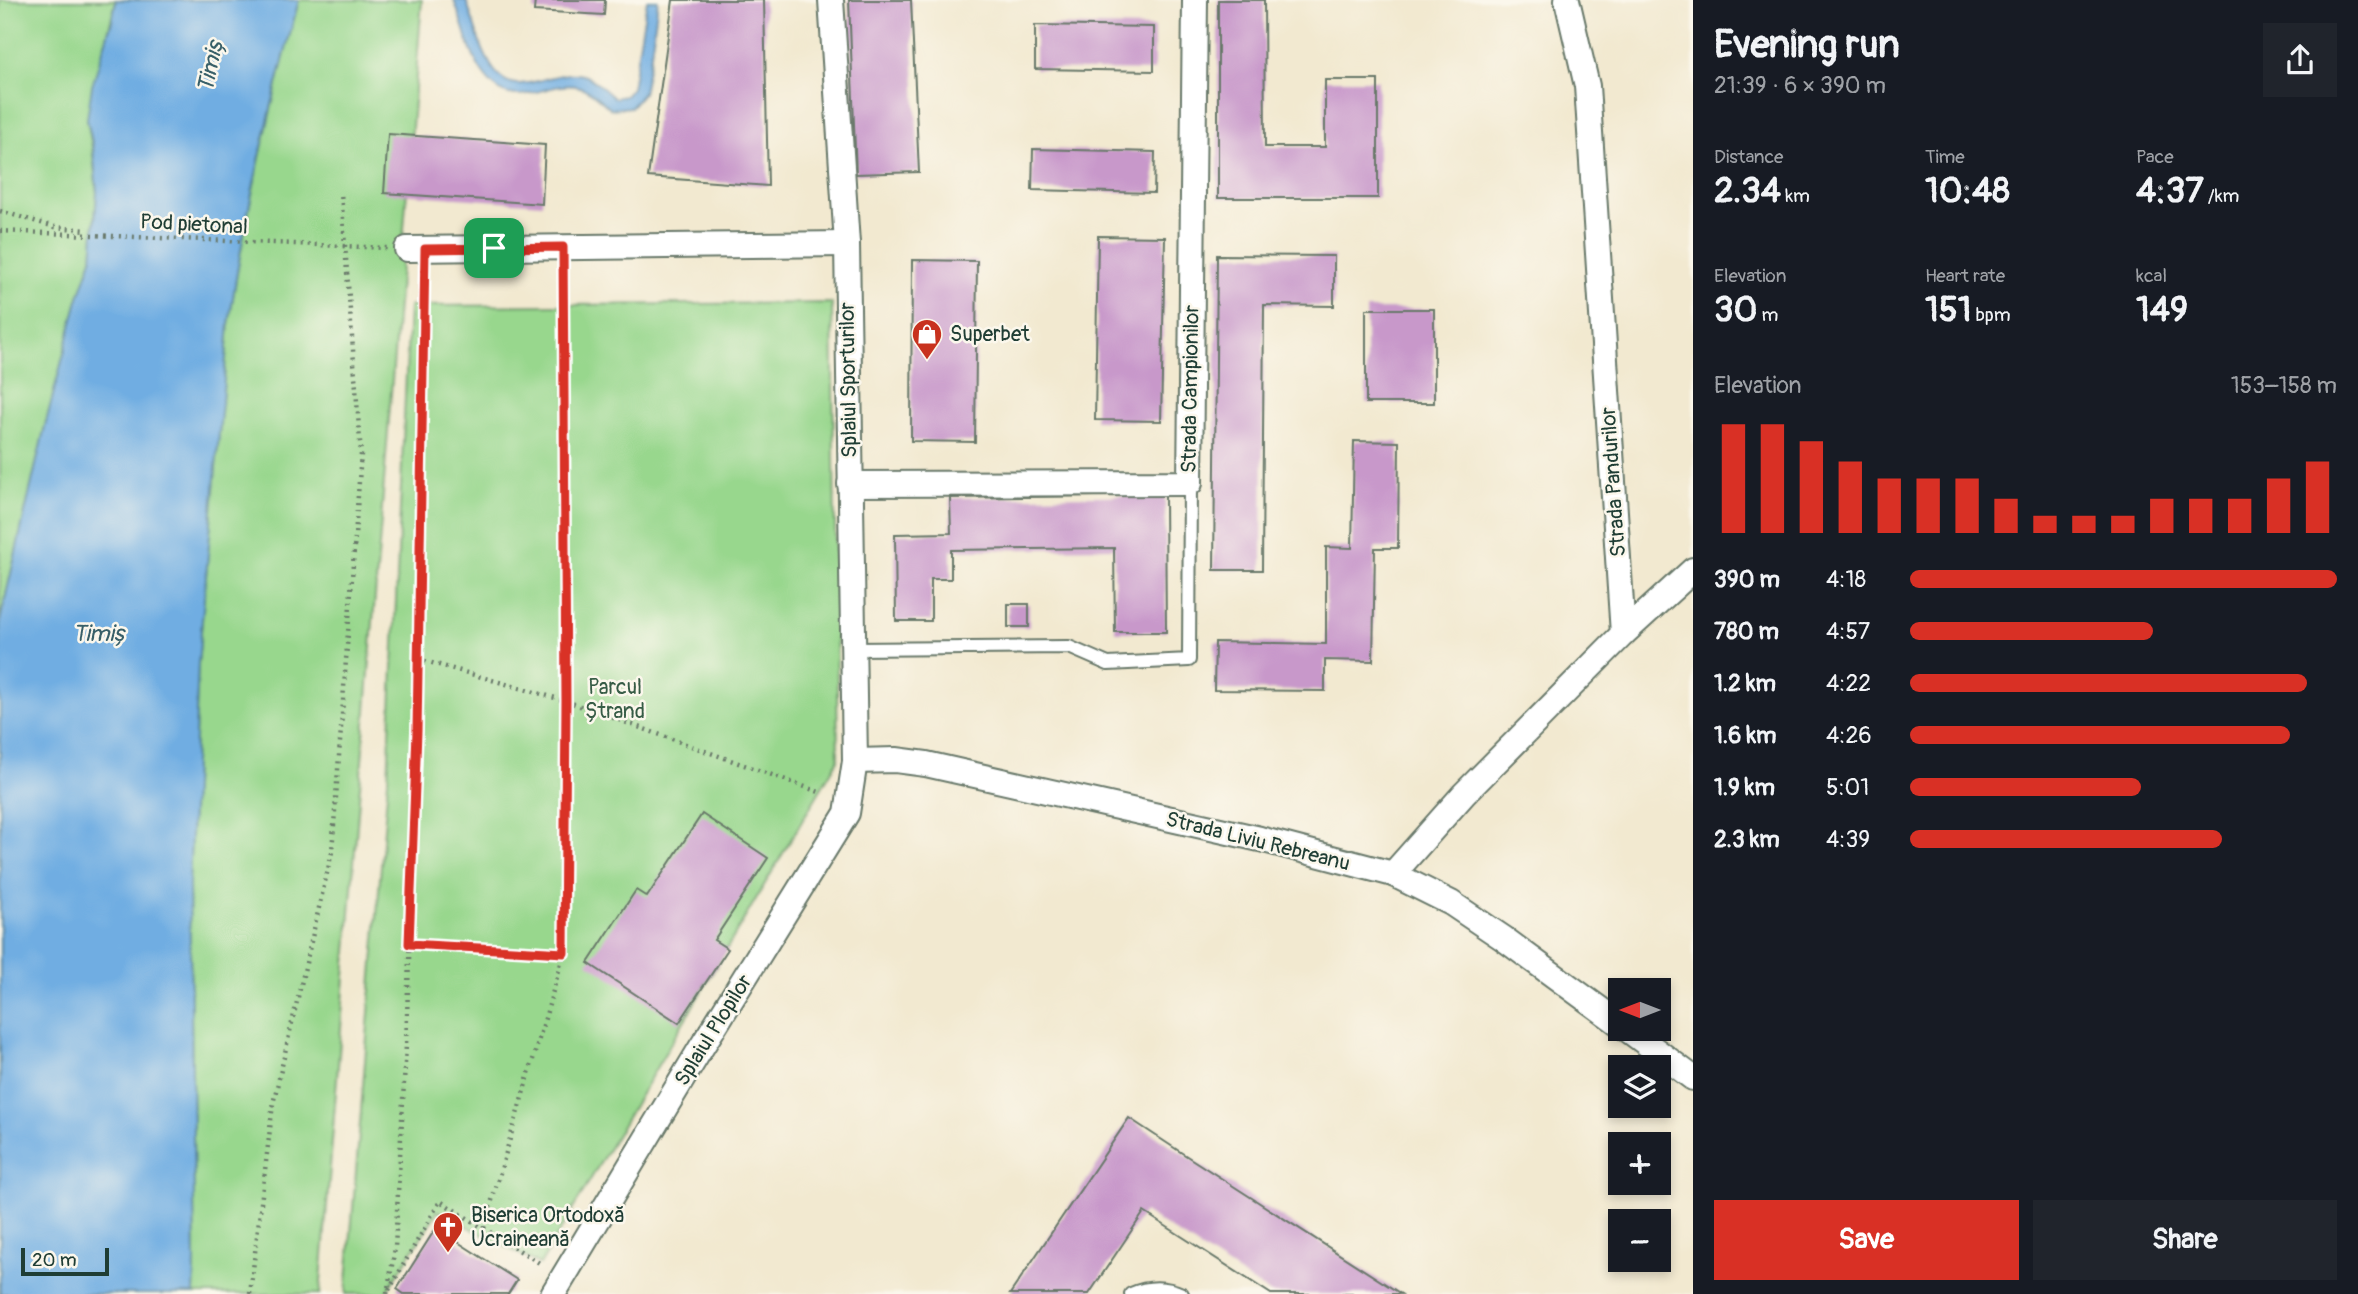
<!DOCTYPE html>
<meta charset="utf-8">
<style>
body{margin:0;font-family:Pangolin,sans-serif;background:#20242c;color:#f1f3f6;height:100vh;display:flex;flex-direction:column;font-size:26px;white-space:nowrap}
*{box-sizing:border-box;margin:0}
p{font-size:23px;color:#9ea1a6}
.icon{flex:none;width:38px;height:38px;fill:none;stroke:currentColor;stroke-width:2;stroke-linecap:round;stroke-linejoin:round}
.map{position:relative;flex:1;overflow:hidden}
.drawer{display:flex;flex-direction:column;background:#171b24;width:665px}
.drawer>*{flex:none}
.needle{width:46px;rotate:270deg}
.tools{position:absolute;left:1608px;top:978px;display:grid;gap:14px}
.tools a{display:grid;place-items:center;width:63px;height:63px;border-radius:0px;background:#171b24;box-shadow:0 4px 10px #0003;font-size:35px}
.scale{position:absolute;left:21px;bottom:18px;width:88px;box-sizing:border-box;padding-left:7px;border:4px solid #1f3d34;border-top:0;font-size:19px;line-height:24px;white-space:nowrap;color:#1f3d34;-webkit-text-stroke:5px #fbf7ec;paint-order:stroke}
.pin{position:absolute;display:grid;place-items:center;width:60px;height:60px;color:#fff;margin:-30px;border-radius:14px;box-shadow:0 4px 10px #0006}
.round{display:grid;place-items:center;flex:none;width:74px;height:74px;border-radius:0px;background:#20242c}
.summary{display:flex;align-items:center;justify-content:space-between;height:119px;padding:0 21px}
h1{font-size:38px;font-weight:700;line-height:52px}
.metrics{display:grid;grid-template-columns:repeat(3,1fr);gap:10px;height:119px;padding:7px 21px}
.metrics div{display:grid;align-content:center}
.metrics b{font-size:35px;font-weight:700}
.metrics small{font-size:19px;font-weight:400}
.metrics p{font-size:19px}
.chart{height:196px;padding:14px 21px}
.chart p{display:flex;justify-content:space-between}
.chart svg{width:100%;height:126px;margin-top:7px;stroke:#d93025;stroke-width:6}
.cta{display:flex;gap:14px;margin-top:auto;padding:14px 21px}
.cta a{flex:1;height:80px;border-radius:0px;background:#d93025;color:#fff;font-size:28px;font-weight:700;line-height:80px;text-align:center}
.cta a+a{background:#20242c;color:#f1f3f6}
ul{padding:0 21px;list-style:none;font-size:23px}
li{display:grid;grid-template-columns:112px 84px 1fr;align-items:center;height:52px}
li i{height:18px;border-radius:9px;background:#d93025}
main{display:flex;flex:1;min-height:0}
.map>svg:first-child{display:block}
.green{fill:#98d78d;stroke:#5c8a60;stroke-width:2}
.water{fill:#70ade2;stroke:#48758b;stroke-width:2}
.building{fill:#c898ca}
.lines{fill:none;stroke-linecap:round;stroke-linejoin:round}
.service-casing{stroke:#69796b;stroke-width:16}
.minor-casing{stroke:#69796b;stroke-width:28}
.path{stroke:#69796b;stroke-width:4.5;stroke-dasharray:2 5;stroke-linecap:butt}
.service{stroke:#fff;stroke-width:12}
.minor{stroke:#fff;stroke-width:24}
.path-bridge{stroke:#69796b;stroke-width:4.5;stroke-dasharray:2 5;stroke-linecap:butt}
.route-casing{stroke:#fff;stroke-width:14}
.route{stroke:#d93025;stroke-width:9}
.labels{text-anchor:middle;stroke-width:5;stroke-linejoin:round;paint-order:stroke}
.street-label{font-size:21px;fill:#1f3d34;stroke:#fbf7ec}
.poi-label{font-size:21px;fill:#1f3d34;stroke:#fbf7ec;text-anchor:start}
.park-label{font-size:21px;fill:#375c46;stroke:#fbf7ec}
.water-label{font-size:23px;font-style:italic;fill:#375f68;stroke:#fbf7ec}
</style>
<main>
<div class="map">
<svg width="1693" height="1294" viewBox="0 0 1693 1294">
<rect width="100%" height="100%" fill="#fbf7ec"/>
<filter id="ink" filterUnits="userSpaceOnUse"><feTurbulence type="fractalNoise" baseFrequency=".0143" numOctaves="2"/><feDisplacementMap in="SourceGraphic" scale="14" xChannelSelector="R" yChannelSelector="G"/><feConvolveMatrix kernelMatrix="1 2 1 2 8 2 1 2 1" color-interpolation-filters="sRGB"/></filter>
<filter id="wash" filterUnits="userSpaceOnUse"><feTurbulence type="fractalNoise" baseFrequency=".00686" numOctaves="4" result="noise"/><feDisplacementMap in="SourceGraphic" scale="28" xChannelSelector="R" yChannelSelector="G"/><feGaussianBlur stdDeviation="1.57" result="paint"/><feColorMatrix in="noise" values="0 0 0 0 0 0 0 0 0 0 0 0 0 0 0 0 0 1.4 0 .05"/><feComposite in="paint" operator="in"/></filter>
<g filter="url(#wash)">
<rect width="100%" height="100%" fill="#f2e9d0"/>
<!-- green -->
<g class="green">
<polygon points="0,0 116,0 87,119 92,147 97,193 92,259 78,300 45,426 0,621"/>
<path d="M299,0H422L320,1294H194L195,1260L189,885L198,664L229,325C244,215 270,107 299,0Z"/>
<polygon points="832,303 838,760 540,1265 438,1211 385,1294 346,1294 388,780 409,306"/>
</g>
<!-- water -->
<g class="water">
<path d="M116,0H299C270,107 244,215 229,325L198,664L189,885L195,1260L194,1294H0V621L45,426L78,300L92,259L97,193L93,147L87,119L92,86L112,21Z"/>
<path d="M454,0H466C474,22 479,47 492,67C517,107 555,62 588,77C597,82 606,91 614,98L625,96L632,88L647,0H658L651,54L643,93L631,107L611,109C602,102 591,90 580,87C544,78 516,117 485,76C469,55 463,24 454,0Z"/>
</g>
<g id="blocks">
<!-- building -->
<g class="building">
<polygon points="535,0 605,0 604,15 534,11"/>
<polygon points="673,0 764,0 768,186 648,177"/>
<polygon points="849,0 911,0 919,172 856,174"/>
<polygon points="1218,0 1264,0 1265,147 1325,147 1325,80 1378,80 1378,198 1218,198"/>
<polygon points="1035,25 1154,27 1154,71 1035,69"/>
<polygon points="388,134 545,145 542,204 384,193"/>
<polygon points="1033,149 1155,152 1154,193 1032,190"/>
<polygon points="1098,236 1165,237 1161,421 1095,420"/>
<polygon points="1217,255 1334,256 1334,306 1264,305 1262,570 1214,570"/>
<polygon points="912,260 977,261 975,442 911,441"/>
<rect x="1366" y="309" width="68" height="94"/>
<polygon points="1354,441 1399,442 1398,548 1375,548 1373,661 1325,660 1325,691 1214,690 1215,642 1326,644 1326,547 1352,548"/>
<polygon points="1165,495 1166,632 1115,632 1114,548 951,550 951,579 931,579 931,621 896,621 895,534 951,533 950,498"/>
<rect x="1008" y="604" width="21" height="23"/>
<polygon points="702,814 768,858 714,940 728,949 679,1023 588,963 636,890 647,897"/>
<polygon points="1129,1118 1182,1153 1401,1294 1271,1294 1144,1212 1089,1294 1010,1294"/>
<polygon points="436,1228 517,1280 508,1294 404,1294 397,1289"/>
</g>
</g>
</g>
<g filter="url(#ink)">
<use href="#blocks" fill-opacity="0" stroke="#69796b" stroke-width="2"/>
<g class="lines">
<!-- service casing -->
<g class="service-casing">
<g id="service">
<polyline points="852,649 1069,647 1108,664 1189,660 1190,483"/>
<path d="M1131,1294C1147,1287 1165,1286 1182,1294"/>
</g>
</g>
<!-- minor casing -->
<g class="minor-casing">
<g id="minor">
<polyline points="407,249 847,244"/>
<polyline points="850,484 1190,483 1195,0"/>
<polyline points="1623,634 1693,570"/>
<polyline points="855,761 896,760 926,764 1260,839 1393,874 1451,903 1503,938 1620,1024"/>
<polyline points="1393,874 1464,794 1623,634 1587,86 1567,0"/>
<polyline points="1627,1029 1693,1078"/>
<polyline points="553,1294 701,1048 847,813 855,761 847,244 831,0"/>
</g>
</g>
<!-- path -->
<g class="path">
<polyline points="0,211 55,227 87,230"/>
<polyline points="418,659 566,701 822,793"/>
<polyline points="409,944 564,953"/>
<polyline points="484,1228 564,953 566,701 563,271"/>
<polyline points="389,1290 440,1201 541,1264"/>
<polyline points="250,1294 273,1104 332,852 361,454 341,193"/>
<polyline points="387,1294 395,1248 406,1045 417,731 425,274"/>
</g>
<!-- service -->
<use href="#service" class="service"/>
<!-- minor -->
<use href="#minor" class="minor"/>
<!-- path-bridge -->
<polyline class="path-bridge" points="0,231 387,248"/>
</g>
</g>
<g class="lines" filter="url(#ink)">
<!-- route casing -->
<g class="route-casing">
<polygon id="route" points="563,247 566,701 564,953 409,944 417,731 425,249"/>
</g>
<!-- route -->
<use href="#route" class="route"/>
</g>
<!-- icons -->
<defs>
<g id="shop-pin" transform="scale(1.575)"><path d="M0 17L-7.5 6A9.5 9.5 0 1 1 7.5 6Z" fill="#c8321e" stroke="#fbf7ec"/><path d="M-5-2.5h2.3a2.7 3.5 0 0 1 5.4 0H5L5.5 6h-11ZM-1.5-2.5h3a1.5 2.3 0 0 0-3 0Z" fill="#fff"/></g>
<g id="church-pin" transform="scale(1.575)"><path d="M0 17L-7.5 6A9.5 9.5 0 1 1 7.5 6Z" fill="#c8321e" stroke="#fbf7ec"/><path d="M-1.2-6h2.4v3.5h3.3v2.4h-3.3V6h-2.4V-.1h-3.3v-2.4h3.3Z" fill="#fff"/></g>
</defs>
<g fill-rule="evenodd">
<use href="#shop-pin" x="927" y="334"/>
<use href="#church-pin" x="448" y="1227"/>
</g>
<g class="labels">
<!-- street labels -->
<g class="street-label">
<text transform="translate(194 224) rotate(3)" y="7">Pod pietonal</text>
<text transform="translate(848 380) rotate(-91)" y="7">Splaiul Sporturilor</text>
<text transform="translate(1190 389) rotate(-89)" y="7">Strada Campionilor</text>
<text transform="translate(1613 482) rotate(-94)" y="7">Strada Pandurilor</text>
<text transform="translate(1258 841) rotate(14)" y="7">Strada Liviu Rebreanu</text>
<text transform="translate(713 1030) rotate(-58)" y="7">Splaiul Plopilor</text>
</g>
<!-- poi labels -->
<g class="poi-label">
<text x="950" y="341">Superbet</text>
<text x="471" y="1222">Biserica Ortodoxă<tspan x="471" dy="24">Ucraineană</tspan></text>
</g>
<!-- park labels -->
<g class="park-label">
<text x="615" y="694">Parcul<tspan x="615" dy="24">Ștrand</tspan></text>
</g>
<!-- water labels -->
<g class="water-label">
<text transform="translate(210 65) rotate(-78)" y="8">Timiș</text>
<text x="100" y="641">Timiș</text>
</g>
</g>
</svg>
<div class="tools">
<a><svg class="needle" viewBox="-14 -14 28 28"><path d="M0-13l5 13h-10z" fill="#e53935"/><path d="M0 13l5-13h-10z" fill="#9ea1a6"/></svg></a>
<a><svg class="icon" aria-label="layers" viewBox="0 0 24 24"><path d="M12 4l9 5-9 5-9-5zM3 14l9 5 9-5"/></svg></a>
<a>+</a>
<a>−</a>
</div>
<div class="scale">20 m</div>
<div class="pin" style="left:494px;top:248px;background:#1e9e55"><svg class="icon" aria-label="arrive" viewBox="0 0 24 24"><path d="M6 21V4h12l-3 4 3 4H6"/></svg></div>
</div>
<section class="drawer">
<div class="summary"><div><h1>Evening run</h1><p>21:39 · 6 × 390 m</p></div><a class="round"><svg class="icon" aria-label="share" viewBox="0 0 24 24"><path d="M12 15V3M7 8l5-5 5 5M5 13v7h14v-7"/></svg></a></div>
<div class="metrics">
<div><p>Distance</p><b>2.34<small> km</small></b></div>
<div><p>Time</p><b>10:48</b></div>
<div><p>Pace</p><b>4:37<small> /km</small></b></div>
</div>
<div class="metrics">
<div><p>Elevation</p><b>30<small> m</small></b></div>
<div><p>Heart rate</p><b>151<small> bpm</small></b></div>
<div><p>kcal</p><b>149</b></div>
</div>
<div class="chart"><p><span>Elevation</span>153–158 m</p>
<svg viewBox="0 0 160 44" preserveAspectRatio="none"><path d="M5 44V6M15 44V6M25 44V12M35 44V19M45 44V25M55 44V25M65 44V25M75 44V32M85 44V38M95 44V38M105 44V38M115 44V32M125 44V32M135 44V32M145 44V25M155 44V19"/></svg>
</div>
<ul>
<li><b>390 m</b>4:18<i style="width:100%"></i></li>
<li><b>780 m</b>4:57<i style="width:57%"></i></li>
<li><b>1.2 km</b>4:22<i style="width:93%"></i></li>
<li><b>1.6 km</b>4:26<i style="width:89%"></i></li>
<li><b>1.9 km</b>5:01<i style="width:54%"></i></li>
<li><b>2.3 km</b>4:39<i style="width:73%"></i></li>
</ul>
<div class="cta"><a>Save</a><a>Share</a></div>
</section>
</main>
